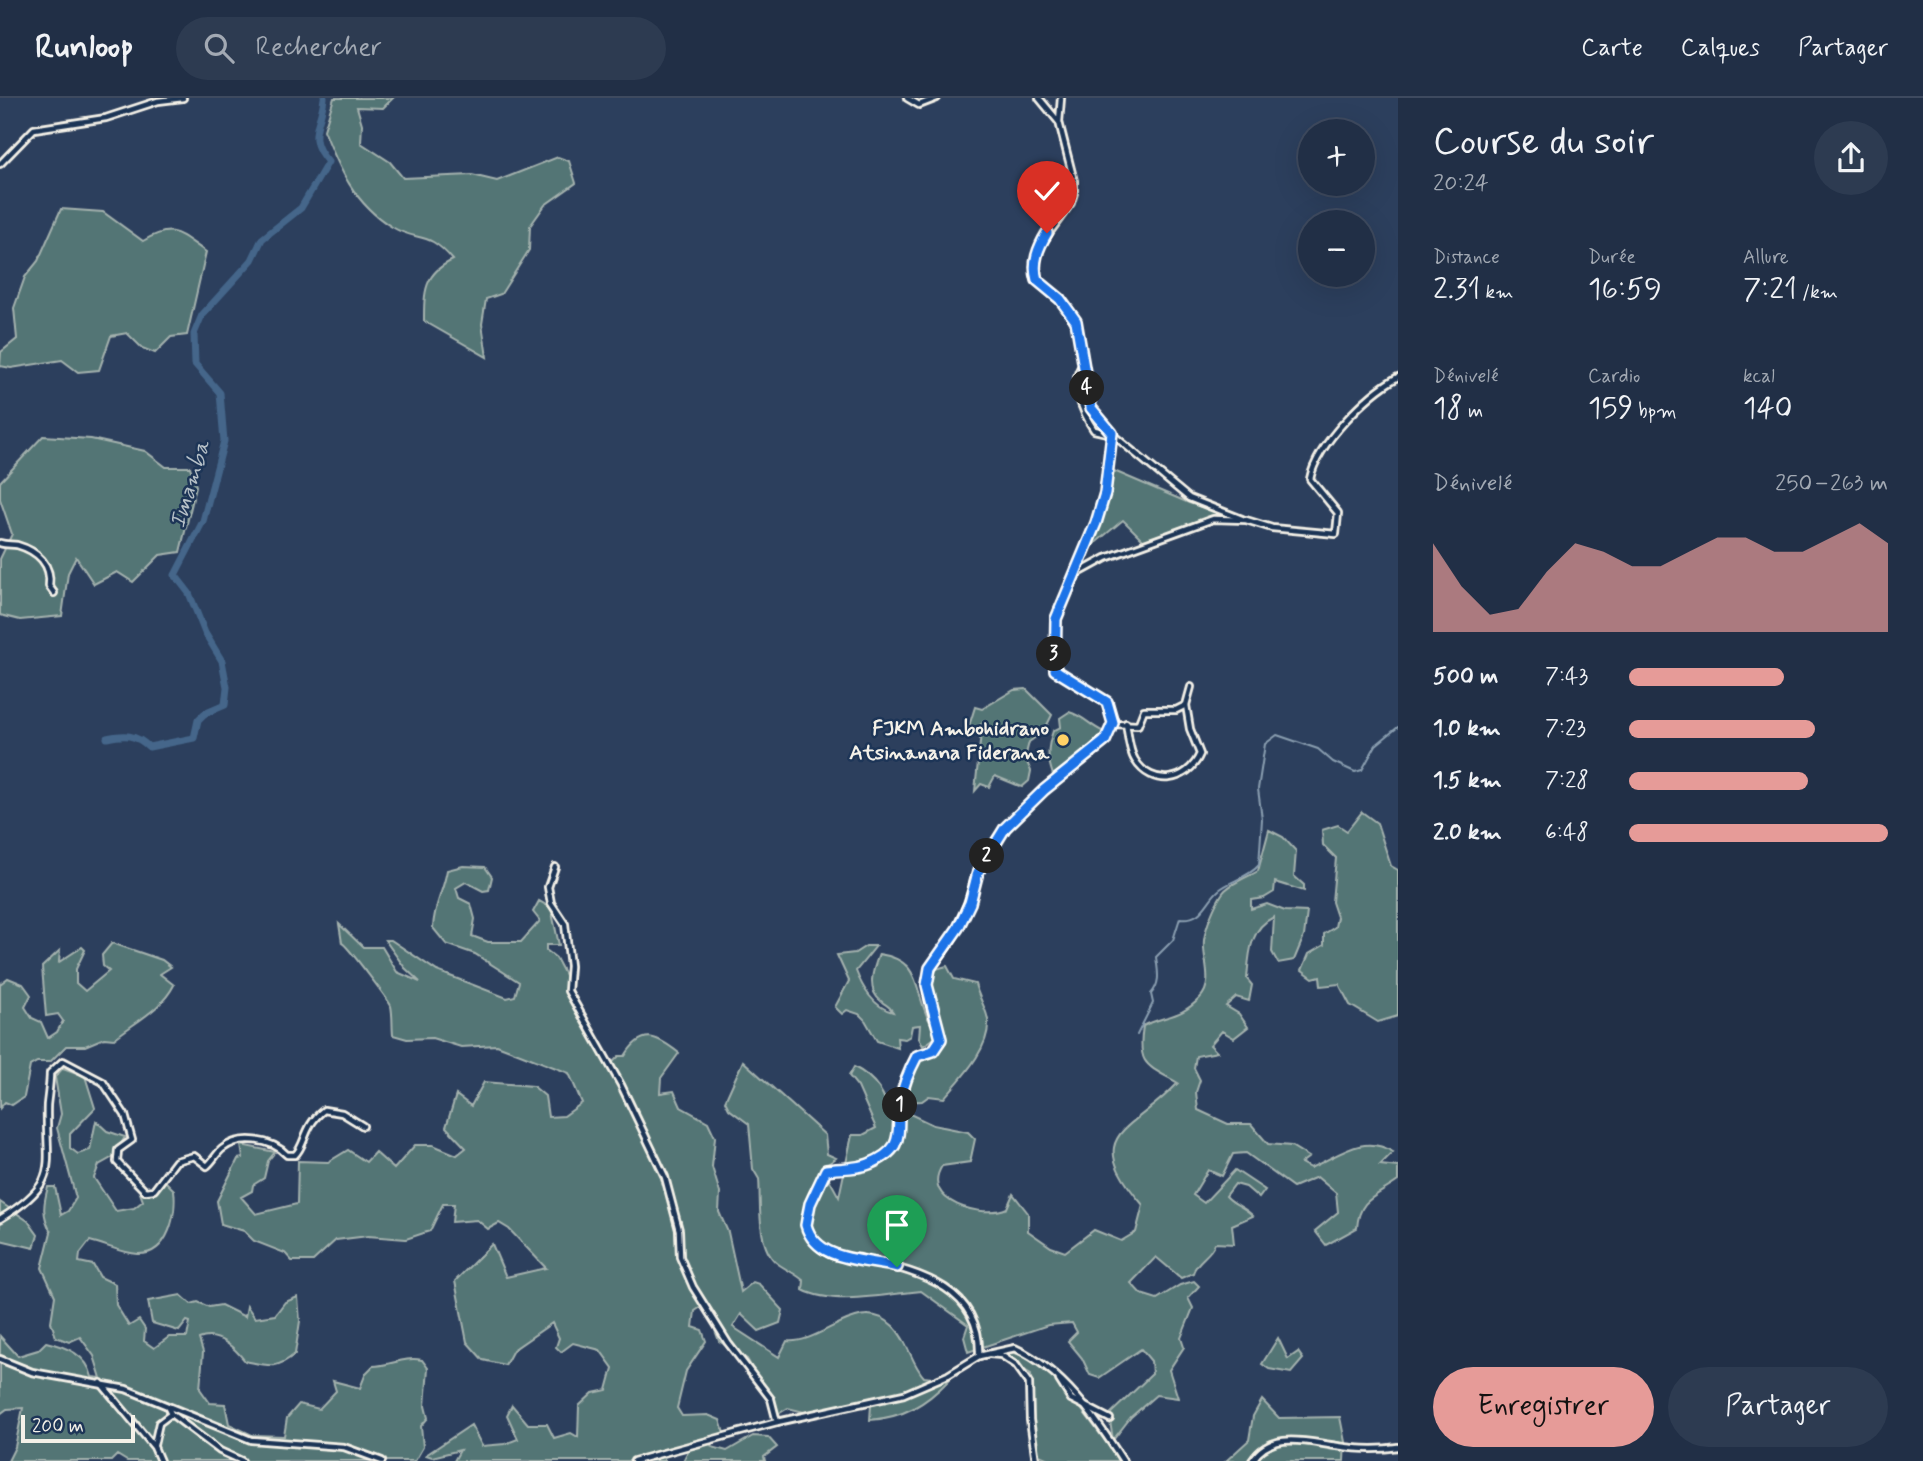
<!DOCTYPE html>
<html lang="fr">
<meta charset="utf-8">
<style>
body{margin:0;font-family:Mynerve,sans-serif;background:#2d3b51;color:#f1f3f6;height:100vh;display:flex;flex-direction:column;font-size:26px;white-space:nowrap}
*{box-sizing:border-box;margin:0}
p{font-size:23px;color:#a2a9b3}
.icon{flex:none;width:38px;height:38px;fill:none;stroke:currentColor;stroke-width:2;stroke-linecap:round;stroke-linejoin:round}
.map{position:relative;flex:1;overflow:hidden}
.panel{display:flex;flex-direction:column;background:#212f46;width:525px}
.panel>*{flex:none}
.buttons{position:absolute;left:1298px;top:21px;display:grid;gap:14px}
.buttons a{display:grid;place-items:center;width:77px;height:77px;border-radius:50%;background:#212f46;box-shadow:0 7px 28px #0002,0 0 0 2px #3e4a5f;font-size:35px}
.scale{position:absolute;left:21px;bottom:18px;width:114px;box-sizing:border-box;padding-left:7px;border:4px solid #f4f1e8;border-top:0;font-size:19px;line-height:24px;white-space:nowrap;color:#f4f1e8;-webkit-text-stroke:5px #1d3557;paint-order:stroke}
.pin{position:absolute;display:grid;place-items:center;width:60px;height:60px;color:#fff;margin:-72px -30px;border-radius:50% 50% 50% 0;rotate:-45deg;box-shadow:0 0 7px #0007}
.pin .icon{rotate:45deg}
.km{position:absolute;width:35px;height:35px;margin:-18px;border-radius:50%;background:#222;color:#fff;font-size:19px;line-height:35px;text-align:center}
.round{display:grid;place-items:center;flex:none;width:74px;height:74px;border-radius:37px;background:#2d3b51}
.overview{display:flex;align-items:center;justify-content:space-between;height:119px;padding:0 35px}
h1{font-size:38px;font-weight:600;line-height:52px}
.stats{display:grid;grid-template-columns:repeat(3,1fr);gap:10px;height:119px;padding:7px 35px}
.stats div{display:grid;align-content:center}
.stats b{font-size:30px;font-weight:600}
.stats small{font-size:19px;font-weight:400}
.stats p{font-size:19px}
.chart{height:196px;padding:14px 35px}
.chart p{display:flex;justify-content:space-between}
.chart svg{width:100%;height:126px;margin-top:7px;fill:#e69b98;opacity:.7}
.primary-button{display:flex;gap:14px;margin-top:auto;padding:14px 35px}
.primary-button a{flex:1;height:80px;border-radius:42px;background:#e69b98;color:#111;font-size:28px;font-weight:600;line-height:80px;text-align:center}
.primary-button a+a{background:#2d3b51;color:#f1f3f6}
ul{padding:0 35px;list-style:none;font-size:23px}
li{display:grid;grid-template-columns:112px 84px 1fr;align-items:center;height:52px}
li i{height:18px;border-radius:9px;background:#e69b98}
header{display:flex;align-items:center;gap:42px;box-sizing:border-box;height:98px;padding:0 35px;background:#212f46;border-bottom:2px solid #3e4a5f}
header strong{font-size:33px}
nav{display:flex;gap:38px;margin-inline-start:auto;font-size:24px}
.search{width:490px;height:63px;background:#2d3b51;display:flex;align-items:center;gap:18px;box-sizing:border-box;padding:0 24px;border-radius:38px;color:#a2a9b3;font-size:26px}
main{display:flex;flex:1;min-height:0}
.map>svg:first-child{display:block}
.green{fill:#537475;stroke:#a4b2ae;stroke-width:2}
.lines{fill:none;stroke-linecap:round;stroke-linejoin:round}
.stream{stroke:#8a9eb0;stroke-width:2}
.river{stroke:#44668a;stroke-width:7}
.minor-casing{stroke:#f4f1e8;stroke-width:10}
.minor{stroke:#1d3557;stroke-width:4.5}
.route-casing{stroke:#fff;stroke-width:14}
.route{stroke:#1a73e8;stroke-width:9}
.poi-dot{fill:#ffd166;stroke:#1d3557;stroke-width:2.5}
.labels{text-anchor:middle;stroke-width:5;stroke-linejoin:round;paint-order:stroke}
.poi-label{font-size:21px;font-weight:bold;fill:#f4f1e8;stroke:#1d3557;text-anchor:end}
.water-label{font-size:23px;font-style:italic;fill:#b6c0c7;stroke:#1d3557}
</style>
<header>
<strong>Runloop</strong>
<div class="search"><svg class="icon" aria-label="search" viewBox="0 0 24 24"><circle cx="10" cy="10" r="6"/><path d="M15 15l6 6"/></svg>Rechercher</div>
<nav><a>Carte</a><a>Calques</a><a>Partager</a></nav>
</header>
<main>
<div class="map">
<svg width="1398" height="1363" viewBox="0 0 1398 1363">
<rect width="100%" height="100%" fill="#2c3f5d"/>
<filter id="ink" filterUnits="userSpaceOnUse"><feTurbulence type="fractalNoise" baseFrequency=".0143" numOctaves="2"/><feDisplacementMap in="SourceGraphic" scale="14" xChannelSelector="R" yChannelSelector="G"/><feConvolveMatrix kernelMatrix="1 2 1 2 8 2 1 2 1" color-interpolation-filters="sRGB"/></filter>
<g filter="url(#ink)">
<!-- green -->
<g class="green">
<path d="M334,0H393L383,10L357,9L362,26L361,45L390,64L403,80L472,77L497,83L558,59L569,63L576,85L545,107L530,128L529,152L501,196L486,201L482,226L487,259L424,223C424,194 424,175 453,162C427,131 419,145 392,129C354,106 339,70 324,32Z"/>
<path d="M61,111L103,114L143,143C174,125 178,135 206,154L187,237L171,239L155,255L142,250L127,235L111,238L99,272L78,274L62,262L11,270L0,268L1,254L17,241L14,210L25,179L38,163Z"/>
<polygon points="43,338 91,341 145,353 166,369 190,369 196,388 180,454 160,457 133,484 117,474 94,486 76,459 68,475 62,518 20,522 0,517 0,461 12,436 0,401 0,384"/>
<polygon points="1114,373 1189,405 1221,415 1144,443 1123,422 1093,447"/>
<polygon points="1026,591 1052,617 1044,633 1029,644 1025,660 1031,673 1029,683 1022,689 995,678 989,689 981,686 975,693 982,625 975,635 969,628 975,609 982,611 1014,592"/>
<path d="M1069,614C1084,618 1090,628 1104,634L1077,661L1053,677C1047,660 1047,650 1053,633L1061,629L1060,620Z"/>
<polygon points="1362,714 1377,725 1391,768 1398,772 1398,918 1378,924 1350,907 1339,886 1321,888 1320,878 1313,880 1302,872 1309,856 1324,847 1324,836 1335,829 1337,819 1332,804 1336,760 1323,747 1322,732 1338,727 1347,733"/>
<path d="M1269,732L1283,739L1296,753L1294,778L1304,787V793L1275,784L1274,794L1264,800L1251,802V811L1267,806L1285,813L1307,814L1304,838L1294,862L1278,865L1272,854L1274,819C1249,830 1249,858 1247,881L1252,887L1249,903L1236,899L1226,908L1239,916L1248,929L1234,940L1222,933L1210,947L1217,954L1196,958L1194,970L1200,982L1196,994L1198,1012L1228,1026H1251L1268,1046L1291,1048L1309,1059L1301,1065L1310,1070C1339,1058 1362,1035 1393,1054L1380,1067L1398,1069V1083C1376,1099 1359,1100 1357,1130L1326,1147L1315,1133L1338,1114L1336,1095L1317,1079L1293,1089L1246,1055L1233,1056L1222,1078L1208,1072L1193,1097L1204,1105L1235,1072L1265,1092L1259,1100L1246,1089L1235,1086L1226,1098C1234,1107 1245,1109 1253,1118L1232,1127L1234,1146L1215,1145C1210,1159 1197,1161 1193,1175L1181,1180L1156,1159L1131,1185L1141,1196L1157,1201L1180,1187L1194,1183L1199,1188L1188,1200L1193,1210L1181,1240L1184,1249L1169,1272L1178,1300L1156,1297L1131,1319L1113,1342L1109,1317L1152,1276L1151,1263L1141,1251L1099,1280L1090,1277L1082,1260L1068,1243L1077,1234L1072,1225L1048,1227L968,1254L964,1239L968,1227L921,1193C888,1196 833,1208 803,1192L804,1183C795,1175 786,1172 777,1165C756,1149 761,1104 759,1081L753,1071L749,1026L729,1011L725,1003L743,963L825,1037L827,1056L836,1060L823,1070L839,1099L852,1037H863L876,1030L858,989L849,978L854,969C876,980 886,997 891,1021L906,1014L933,1027L968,1034L975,1041L970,1064L942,1068C919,1104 984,1121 1007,1110L1013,1096L1028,1115V1133L1051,1149L1065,1154L1094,1132L1121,1143L1136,1134L1143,1107C1080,1034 1131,1035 1178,985C1146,967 1137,967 1143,928C1166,917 1181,920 1200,900C1215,884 1202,862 1204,842C1206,828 1214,808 1222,796C1228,786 1248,779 1258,773Z"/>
<path d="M463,768L485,769L492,779L489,792L483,793L466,784L456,790L459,800L471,806L475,821L472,838L488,844H521L540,823L533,814L539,803L551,810L559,847H546V852L556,860L564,875L608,969L619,958H625C642,930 656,937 679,955L661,980L660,995L674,993L681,1009L708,1024L715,1039L712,1069L720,1095L719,1114L728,1134L741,1194L753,1184L759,1186L783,1212L780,1225L759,1233L741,1216L733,1229L779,1259L787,1243C822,1247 859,1195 893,1228C908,1242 911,1265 924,1279L949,1282C925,1307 904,1319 870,1322L871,1307H848L804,1314L788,1310L778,1316L747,1261L719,1243L712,1224L701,1209L695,1213L693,1229L702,1232L706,1243L686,1273L677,1310L682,1318L708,1317L720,1322L724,1335L709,1341L712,1349L727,1353L753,1338L768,1339L777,1349L764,1359L765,1363H683L691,1347L660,1352L665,1363H454L460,1352L432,1359L426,1357L471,1327L482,1348L505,1346L518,1341L507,1317L512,1307L528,1326H547L554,1340L571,1335L578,1339L579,1308L593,1295L607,1292L613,1270L600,1252L573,1245L561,1254L556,1249L559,1240L552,1225L513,1252L505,1267L483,1262L467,1244L455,1183L492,1146L506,1179L546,1170L509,1131L499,1125L488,1131L477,1122L452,1124L454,1106H443L430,1133L406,1141L368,1138L336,1142L313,1163H292L285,1155L254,1143L244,1133L221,1126L217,1103L238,1061L243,1060L241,1047L275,1054L268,1063L264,1080L253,1087L252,1093L241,1099L256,1116L297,1106L298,1063L328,1064L348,1052L366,1064L375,1054L394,1071L415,1047H433L457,1057L466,1050L446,1029L456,997L471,1008L484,984L533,988L545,998L548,1019L564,1018L582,1005L569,975L497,947L461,949L432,940L407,941L393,937C392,928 393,917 391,908C389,903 347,847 342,845L339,826L363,849H382L397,874L420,884L405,870L385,842H391L437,873L507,900L515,898L519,884L475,856L446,846L433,830C434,806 443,795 447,772Z"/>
<path d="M112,845L162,862L171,869L160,876L174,887C162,911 135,924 114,941L104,940L85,948H66L50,964H37L30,968L24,999L12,1007L5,1004L0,1010V886L8,880L23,886L31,897L25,909L32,920L41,924L48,940L57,934L63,923L58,916L46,918L42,869L60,852L59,864L82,849L85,852L76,871V885L85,893L109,873L103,868L102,857Z"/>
<path d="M866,848H876L856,873C862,889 874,910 893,914C889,907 886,908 881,903C866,892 873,871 879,856C920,862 914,888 927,918C930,925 935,931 939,937L923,948L919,940L920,927L912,928L910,938L905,941L897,940L898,950L877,943L865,922L859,916L847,912L842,916L835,909L849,883L837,857L855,855Z"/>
<path d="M947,868L954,881L975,886C978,898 988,914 988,923C990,951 961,980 944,1000L929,998L922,1003L905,1004L918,961L931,960L946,944L930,888L932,872Z"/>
<path d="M63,970L85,978L95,1010L70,1036V1050L78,1056L90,1052L96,1023L107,1033L125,1039L113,1059L99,1067L94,1080L116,1113L134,1110L143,1103L140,1095H149L164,1082L174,1092C177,1115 169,1157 138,1156C122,1155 106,1147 90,1143L80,1156L79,1164L93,1167L100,1179L115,1186L116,1207L129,1228L139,1222L145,1231L144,1243L154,1250L169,1239H187L190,1224L187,1223L179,1233L152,1225L148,1203L181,1197L191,1206L198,1204L209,1209L221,1207L245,1219L247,1208L255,1220L275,1217L285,1204L298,1199L300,1223L295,1256C276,1272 269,1268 245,1263C234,1249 218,1233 199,1241L203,1254L200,1291L210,1305L225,1306L229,1326L252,1337L284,1338L287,1320L299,1306L319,1311L336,1293L333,1283L360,1290L366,1275L373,1268C390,1268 404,1258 422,1262L428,1270L425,1308L428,1320L421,1328L423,1349L415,1363H127L117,1357L111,1363H8L15,1349L23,1310L7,1311L0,1316V1238L18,1258L38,1252L46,1244C67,1249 87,1257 92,1279L101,1280L94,1258L80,1239L69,1244L56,1239L51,1224L55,1198L42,1170L51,1134C42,1117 43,1107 48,1089H55L61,1117L68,1113L76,1100L57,1030L61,1016L55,979Z"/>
<polygon points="0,1104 28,1123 38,1137 34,1150 0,1142"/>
<polygon points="1278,1240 1288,1261 1298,1254 1303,1261 1291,1275 1269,1271 1262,1266"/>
<path d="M1005,1253C1050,1258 1094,1328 1119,1363H1053L1037,1356L1031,1319V1276L1011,1264Z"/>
<polygon points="1262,1302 1279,1320 1340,1319 1345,1344 1344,1363 1226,1363 1249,1342 1253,1318"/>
</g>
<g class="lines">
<!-- stream -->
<path class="stream" d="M1137,937L1153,905L1151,896C1161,885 1158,874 1156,859L1173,842L1180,820C1203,823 1205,804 1219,792C1231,782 1248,780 1259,767L1262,721L1258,691L1265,646L1277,637L1318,651L1333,664L1355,674L1362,672L1376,647L1398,629"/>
<!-- river -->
<path class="river" d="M107,640C125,636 135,636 149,649L194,640L198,622L204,616L225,607L227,589L222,563L205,535L189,495L175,477L203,423L224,343L220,295L195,266L194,236L202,217L252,162L262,141L301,110L328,64C305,38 321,29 324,0"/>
<!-- minor casing -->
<g class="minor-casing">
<g id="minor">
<polyline points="907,0 919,7 937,0"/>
<polyline points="1039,0 1058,23"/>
<polyline points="0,66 34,31 106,20 158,3 183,0"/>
<path d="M1082,268C1069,284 1084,317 1094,332L1112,336L1189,400L1242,421"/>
<path d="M0,445C6,447 12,446 17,447C38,453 52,467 49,488L54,495"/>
<path d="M1075,477L1106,460L1213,421L1246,422L1272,430L1336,436L1338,415L1310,381C1317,346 1367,296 1398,279"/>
<path d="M1126,625C1128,636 1129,653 1135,662C1152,690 1188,684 1200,656L1190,631L1186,607"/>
<polyline points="1113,626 1138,627 1144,612 1176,612 1186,607 1191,589"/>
<polyline points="555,769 548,789 551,805 565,826 570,868 568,893 621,987 665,1079 679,1132 680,1159 693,1189 728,1245 771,1301 777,1324"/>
<path d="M0,1121C63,1083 45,1069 47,1007C48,997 50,986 50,975L63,963L103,984L125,1017L132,1042L118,1052L117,1064L145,1093L154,1092L176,1063L194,1058L207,1068C213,1063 216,1056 222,1051C240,1036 272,1041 287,1057H295C306,1047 303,1028 324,1012L342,1015L363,1028"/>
<polyline points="990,1256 1001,1257 1016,1267 1029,1285 1030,1322 1036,1363"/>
<path d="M979,1258C982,1187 915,1174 860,1160C850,1158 838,1161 829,1156C818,1150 805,1134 806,1122C807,1104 818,1087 826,1072C838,1070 857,1071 869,1066C907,1050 896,1035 900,1004C903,987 909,973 917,958L933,953L941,941C936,925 925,901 927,884C930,865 945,855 953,839C965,817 970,796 978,774C989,742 1018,718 1041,695C1065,672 1099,656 1113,626L1106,604L1055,572L1056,521L1096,425L1105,395L1112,336L1091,310L1076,223L1060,201L1037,182L1035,175L1039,149L1071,105L1074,95V83L1059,24L1061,0"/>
<polyline points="0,1261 32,1274 126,1291 251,1342 344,1349 382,1363"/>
<polyline points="1059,1282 1071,1301 1110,1321"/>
<polyline points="101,1285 154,1349 160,1363"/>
<polyline points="168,1310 171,1316 220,1353 242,1363"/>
<polyline points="154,1347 159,1325 171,1316"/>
<path d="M634,1363L777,1324L904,1296L948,1277L979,1258L1015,1250C1063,1272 1095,1319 1123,1363"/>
<path d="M1252,1363C1272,1332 1306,1344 1337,1348C1356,1351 1379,1352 1398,1349"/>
</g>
</g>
<!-- minor -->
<use href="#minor" class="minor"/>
</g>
</g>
<g class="lines" filter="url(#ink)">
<!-- route casing -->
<g class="route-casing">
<path id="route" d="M897,1169C865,1161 816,1164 806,1127L810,1106L826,1072C839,1070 857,1071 869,1066C907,1050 896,1035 900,1004C903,987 909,973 917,958L933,953L941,941L927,887L930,870L958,830L970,805L978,774L1005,730L1044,692L1105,643L1113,625L1107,604L1055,572L1056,521L1096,425L1105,395L1112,335L1091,310L1076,223L1060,201L1037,182C1032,165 1038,150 1047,135"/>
</g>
<!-- route -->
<use href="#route" class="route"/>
</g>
<!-- markers -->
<circle class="poi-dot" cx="1063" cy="642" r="7"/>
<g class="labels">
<!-- poi labels -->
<g class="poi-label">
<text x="1049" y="637">FJKM Ambohidrano<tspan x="1049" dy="24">Atsinanana Fiderana</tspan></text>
</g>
<!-- water labels -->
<g class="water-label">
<text transform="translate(189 386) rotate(-73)" y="8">Imamba</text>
</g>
</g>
</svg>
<div class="buttons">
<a>+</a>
<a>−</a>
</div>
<div class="scale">200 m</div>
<div class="pin" style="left:897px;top:1169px;background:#1e9e55"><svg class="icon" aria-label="arrive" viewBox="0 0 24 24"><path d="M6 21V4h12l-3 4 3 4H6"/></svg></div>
<div class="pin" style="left:1047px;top:135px;background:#d93025"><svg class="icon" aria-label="check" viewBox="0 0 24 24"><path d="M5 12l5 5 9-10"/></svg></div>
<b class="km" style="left:900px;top:1007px">1</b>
<b class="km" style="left:987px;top:758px">2</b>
<b class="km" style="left:1054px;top:556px">3</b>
<b class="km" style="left:1087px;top:290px">4</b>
</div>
<section class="panel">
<div class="overview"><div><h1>Course du soir</h1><p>20:24</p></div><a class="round"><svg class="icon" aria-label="share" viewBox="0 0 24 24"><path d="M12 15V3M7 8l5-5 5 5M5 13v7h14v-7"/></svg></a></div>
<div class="stats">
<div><p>Distance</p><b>2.31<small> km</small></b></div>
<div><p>Durée</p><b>16:59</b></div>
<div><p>Allure</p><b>7:21<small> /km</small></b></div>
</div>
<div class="stats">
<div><p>Dénivelé</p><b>18<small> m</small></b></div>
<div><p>Cardio</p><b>159<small> bpm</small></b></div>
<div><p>kcal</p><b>140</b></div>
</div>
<div class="chart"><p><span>Dénivelé</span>250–263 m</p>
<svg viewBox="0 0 160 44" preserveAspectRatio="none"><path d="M0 44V13L10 28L20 38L30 36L40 23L50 13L60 16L70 21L80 21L90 16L100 11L110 11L120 16L130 16L140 11L150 6L160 13V44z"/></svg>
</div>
<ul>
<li><b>500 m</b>7:43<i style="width:60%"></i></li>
<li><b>1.0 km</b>7:23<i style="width:72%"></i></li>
<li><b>1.5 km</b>7:28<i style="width:69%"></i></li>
<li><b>2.0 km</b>6:48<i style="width:100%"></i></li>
</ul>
<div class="primary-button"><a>Enregistrer</a><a>Partager</a></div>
</section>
</main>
